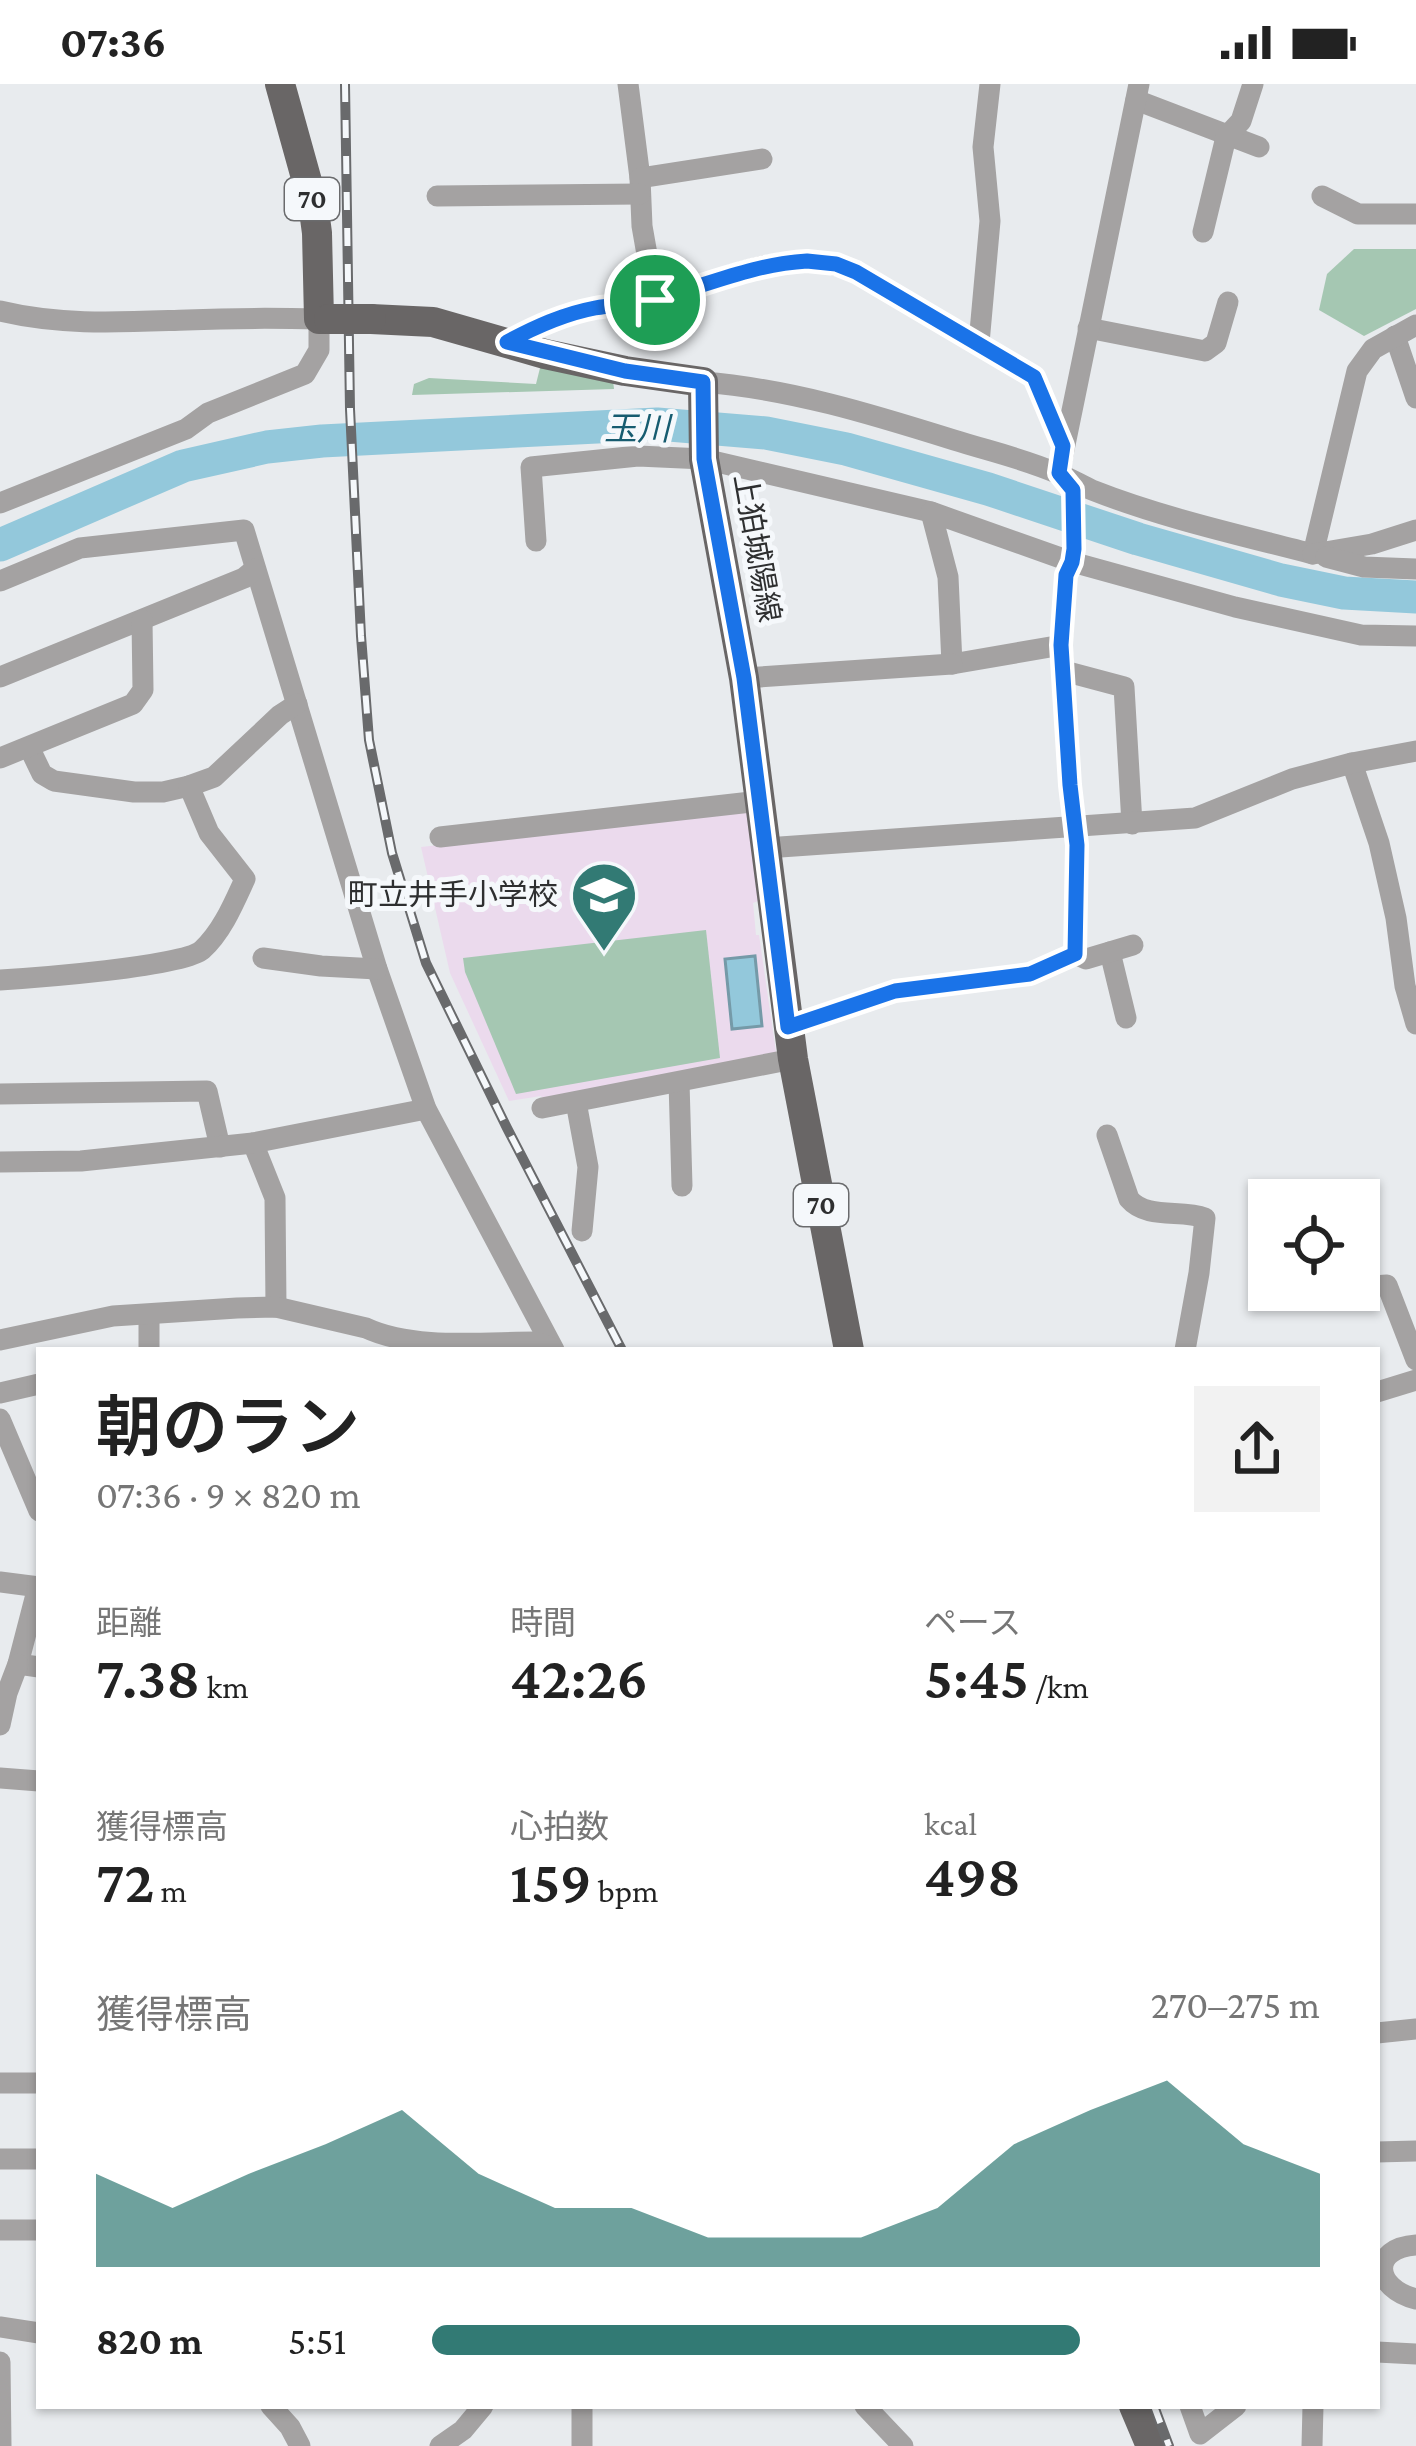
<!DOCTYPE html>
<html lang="ja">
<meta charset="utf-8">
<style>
body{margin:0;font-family:"Crimson Pro","Noto Sans JP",serif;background:#f2f2f2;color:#222;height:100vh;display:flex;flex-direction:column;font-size:45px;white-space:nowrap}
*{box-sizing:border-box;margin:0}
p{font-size:39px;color:#767676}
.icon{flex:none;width:66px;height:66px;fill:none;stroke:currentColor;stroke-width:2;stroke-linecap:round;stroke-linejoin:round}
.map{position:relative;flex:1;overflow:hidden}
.details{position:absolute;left:36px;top:1263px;width:1344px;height:1062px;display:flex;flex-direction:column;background:#fff;border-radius:0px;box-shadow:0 3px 9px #0004}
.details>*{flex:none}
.controls{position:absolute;left:1248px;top:1095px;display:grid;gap:24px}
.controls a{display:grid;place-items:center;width:132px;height:132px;border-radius:0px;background:#fff;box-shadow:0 3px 9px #0004;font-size:60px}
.pin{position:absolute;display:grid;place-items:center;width:102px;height:102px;color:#fff;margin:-51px;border:6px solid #fff;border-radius:50%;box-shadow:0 3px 12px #0007}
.round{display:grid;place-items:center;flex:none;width:126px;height:126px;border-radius:0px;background:#f2f2f2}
.overview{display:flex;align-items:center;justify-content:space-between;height:204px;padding:0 60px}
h1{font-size:66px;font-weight:600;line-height:90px}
.stats{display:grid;grid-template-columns:repeat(3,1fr);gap:18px;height:204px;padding:12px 60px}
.stats div{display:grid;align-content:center}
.stats b{font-size:60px;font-weight:600}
.stats small{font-size:33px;font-weight:400}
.stats p{font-size:33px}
.chart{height:336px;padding:24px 60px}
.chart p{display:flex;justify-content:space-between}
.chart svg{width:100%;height:216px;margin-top:12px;fill:#327a74;opacity:.7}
ul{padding:0 60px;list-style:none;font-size:39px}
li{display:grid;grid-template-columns:192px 144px 1fr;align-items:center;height:90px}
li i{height:30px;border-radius:15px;background:#327a74}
.status{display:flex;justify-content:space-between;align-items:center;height:84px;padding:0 60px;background:#fff;direction:ltr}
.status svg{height:33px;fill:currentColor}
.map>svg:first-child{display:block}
.education{fill:#ebdaed}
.green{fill:#a5c7b2}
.water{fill:#93c8db;stroke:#759aa8;stroke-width:3}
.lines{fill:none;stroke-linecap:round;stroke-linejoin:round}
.river{stroke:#93c8db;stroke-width:33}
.minor{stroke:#a4a2a2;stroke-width:21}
.primary{stroke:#696666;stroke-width:30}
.rail-casing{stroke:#696a6c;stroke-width:10}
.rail{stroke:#f5f8fb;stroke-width:6;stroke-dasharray:18;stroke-linecap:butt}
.primary-bridge{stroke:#696666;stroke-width:30}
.route-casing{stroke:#fff;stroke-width:24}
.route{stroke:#1a73e8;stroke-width:15}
.labels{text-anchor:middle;stroke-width:10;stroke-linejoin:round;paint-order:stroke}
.shield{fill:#f5f8fb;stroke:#6a6b6d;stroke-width:3}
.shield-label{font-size:27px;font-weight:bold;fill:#2e2f30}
.street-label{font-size:30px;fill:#2e2f30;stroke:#f5f8fb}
.poi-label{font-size:30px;fill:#2e2f30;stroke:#f5f8fb;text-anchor:end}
.water-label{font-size:33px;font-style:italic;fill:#175c70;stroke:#f5f8fb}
</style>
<div class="status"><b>07:36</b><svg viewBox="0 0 49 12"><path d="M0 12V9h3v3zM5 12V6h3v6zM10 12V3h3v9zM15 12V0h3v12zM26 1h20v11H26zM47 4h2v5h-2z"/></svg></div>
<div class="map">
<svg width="1416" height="2362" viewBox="0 0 1416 2362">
<rect width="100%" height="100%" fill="#e8ebee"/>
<!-- education -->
<polygon class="education" points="747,726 758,817 753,819 756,851 759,851 776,968 543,1015 541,1012 509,1017 450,889 421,763"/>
<!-- green -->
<g class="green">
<polygon points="1354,165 1416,165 1416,225 1364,252 1319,226 1327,190"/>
<polygon points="541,280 613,296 614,305 412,311 414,300 429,294 536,300"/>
<polygon points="706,846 720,974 516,1010 465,888 463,874"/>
</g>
<!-- water -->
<polygon class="water" points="755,872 762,942 732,945 725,875"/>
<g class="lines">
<!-- river -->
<polyline class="river" points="0,461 183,382 267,363 322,357 657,340 766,349 846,365 988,405 1138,455 1281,496 1344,509 1416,513"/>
<!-- minor -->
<g class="minor">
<polyline points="628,0 640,94 642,142 655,216"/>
<polyline points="1136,16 1259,63"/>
<polyline points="640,94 762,75"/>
<polyline points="437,112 640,110"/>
<polyline points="1322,112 1358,130 1416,130"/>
<polyline points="1203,148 1226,53 1241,37 1253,0"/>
<path d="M0,227C62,242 124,238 187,236C231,234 275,234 319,235V266L305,290L208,329L186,345L0,419"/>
<polyline points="1088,244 1205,267 1216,259 1228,218"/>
<polyline points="1395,252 1416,314"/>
<path d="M507,258C535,243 562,231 593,224C615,220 637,221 658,215C724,197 788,159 856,188L1033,293L1063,362"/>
<polyline points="979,259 990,137 983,63 990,0"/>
<path d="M703,298C790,305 871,330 954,356C989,367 1025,375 1059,390C1070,394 1081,401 1092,406C1163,434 1240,451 1313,470L1357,287L1373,265L1416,241"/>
<polyline points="536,457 531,383 638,372 704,375 931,428"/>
<polyline points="1313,470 1372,460 1416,446"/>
<polyline points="1326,473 1364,483 1416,485"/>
<polyline points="0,497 80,464 244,446 377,885 426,1025 554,1266"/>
<polyline points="1062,561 952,580 948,493 931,428 1072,478 1235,523 1361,551 1416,552"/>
<polyline points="1064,587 1124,603 1132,740"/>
<polyline points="0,593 244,494 255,485"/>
<polyline points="744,594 952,580"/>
<polyline points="29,663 42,690 54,697 134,708 163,708 189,702"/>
<polyline points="0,674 133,620 143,606 142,536"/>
<polyline points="1352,679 1379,759 1396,834 1405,902 1416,940"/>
<polyline points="440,753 760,717"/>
<polyline points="766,764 1195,734 1292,695 1352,679 1416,667"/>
<polyline points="1110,868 1126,934"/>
<polyline points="1075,870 1086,875 1133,861"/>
<polyline points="263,874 321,882 377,885"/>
<path d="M0,896C32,894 183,883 202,866C222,848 234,819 245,795L209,749L189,702L214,693L280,631L297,620"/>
<polyline points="789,943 895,907 1030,890 1075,870 1077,761 1070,701 1062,561 1066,491 1072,478 1074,465 1073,406 1059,390 1139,0"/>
<polyline points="679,998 682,1102"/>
<polyline points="0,1010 207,1007 220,1063"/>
<polyline points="576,1018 588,1083 582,1147"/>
<polyline points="542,1024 793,975"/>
<path d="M1107,1051L1129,1115C1147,1136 1181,1125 1205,1134L1199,1189L1185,1266"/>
<polyline points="253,1059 275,1114 276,1223"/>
<polyline points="0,1078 81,1077 253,1059 426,1025"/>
<polyline points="1359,1203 1387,1201 1416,1276"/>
<polyline points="149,1231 149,1266"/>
<path d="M0,1256L113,1232L237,1224L276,1223L366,1244C413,1266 483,1258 535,1258L552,1264"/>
<polyline points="1377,1308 1416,1296"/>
<polyline points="0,1309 39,1300"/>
<polyline points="0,1335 39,1427"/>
<polyline points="0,1498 39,1503"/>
<polyline points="38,1503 18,1580 39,1583"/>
<polyline points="0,1641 7,1609 18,1580"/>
<polyline points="0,1694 39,1697"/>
<polyline points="1377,1949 1416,1945"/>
<polyline points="0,1999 39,1999"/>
<polyline points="1377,2068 1416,2067"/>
<polyline points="0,2075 39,2075"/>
<polyline points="0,2146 39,2146"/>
<path d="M1416,2161C1370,2164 1373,2204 1416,2215"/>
<polyline points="0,2243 39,2249"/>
<polyline points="1377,2268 1416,2270"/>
<polyline points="0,2278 1,2362"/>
<polyline points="271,2322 290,2343 300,2362"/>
<polyline points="865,2322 903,2362"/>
<polyline points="1190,2322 1200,2350 1236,2322"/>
<polyline points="440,2362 463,2346 483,2322"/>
<polyline points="582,2362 582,2322"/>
<polyline points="1312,2362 1313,2322"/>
</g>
<!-- primary -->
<g class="primary">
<polyline points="280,0 313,119 317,149 319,235 329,235"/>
<polyline points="371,235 433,238 545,270 625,287 703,298 704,375 744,594 793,975 849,1266"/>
<polyline points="1134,2322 1151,2362"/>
</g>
<!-- rail casing -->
<g class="rail-casing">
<g id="rail">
<polyline points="345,0 350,325 361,552 369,656 392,769 426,879 507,1044 622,1266"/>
<polyline points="1154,2322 1169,2362"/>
</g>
</g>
<!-- rail -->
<use href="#rail" class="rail"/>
<!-- primary-bridge -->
<polyline class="primary-bridge" points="329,235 371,235"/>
</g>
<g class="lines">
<!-- route casing -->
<g class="route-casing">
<path id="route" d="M807,177L836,180L856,188L1034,293L1063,362L1059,389L1073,406L1074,465L1072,478L1066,491L1061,561L1070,701L1077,761L1075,870L1030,890L895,907L788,943L744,594L704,375L703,298L625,287L507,258C535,243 563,230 595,224C616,220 639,220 660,214C710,200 755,180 807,177Z"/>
</g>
<!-- route -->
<use href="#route" class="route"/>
</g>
<!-- icons -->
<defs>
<g id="school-pin" transform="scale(3.45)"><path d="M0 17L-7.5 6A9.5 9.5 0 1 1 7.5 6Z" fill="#327a74" stroke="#f5f8fb"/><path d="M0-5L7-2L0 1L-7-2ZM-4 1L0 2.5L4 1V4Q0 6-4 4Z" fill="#fff"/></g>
</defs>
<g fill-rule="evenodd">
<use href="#school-pin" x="604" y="811"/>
</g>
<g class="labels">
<!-- shield labels -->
<g class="shield">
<rect x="285" y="94" width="54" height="42" rx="9"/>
<rect x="794" y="1100" width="54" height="42" rx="9"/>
</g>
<g class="shield-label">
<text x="312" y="124">70</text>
<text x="821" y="1130">70</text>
</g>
<!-- street labels -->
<g class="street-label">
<text transform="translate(757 464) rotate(80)" y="10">上狛城陽線</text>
</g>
<!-- poi labels -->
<g class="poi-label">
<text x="558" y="821">町立井手小学校</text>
</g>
<!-- water labels -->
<g class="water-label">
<text x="637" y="356">玉川</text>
</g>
</g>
</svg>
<div class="controls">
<a><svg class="icon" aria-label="locate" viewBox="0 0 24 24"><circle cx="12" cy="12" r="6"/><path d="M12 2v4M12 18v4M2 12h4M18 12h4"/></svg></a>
</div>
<div class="pin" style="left:655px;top:216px;background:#1e9e55"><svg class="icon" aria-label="arrive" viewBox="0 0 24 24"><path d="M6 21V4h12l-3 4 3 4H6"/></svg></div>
<section class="details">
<div class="overview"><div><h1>朝のラン</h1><p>07:36 · 9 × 820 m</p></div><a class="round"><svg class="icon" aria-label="share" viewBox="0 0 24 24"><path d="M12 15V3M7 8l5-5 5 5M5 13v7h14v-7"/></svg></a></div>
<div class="stats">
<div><p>距離</p><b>7.38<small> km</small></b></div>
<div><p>時間</p><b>42:26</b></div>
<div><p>ペース</p><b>5:45<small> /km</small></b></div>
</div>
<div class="stats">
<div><p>獲得標高</p><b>72<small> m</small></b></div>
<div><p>心拍数</p><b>159<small> bpm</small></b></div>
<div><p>kcal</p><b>498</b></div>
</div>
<div class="chart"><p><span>獲得標高</span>270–275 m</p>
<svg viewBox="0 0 160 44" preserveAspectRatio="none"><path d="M0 44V25L10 32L20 25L30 19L40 12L50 25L60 32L70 32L80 38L90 38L100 38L110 32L120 19L130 12L140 6L150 19L160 25V44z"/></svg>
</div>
<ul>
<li><b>820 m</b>5:51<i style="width:73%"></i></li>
</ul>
</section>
</div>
